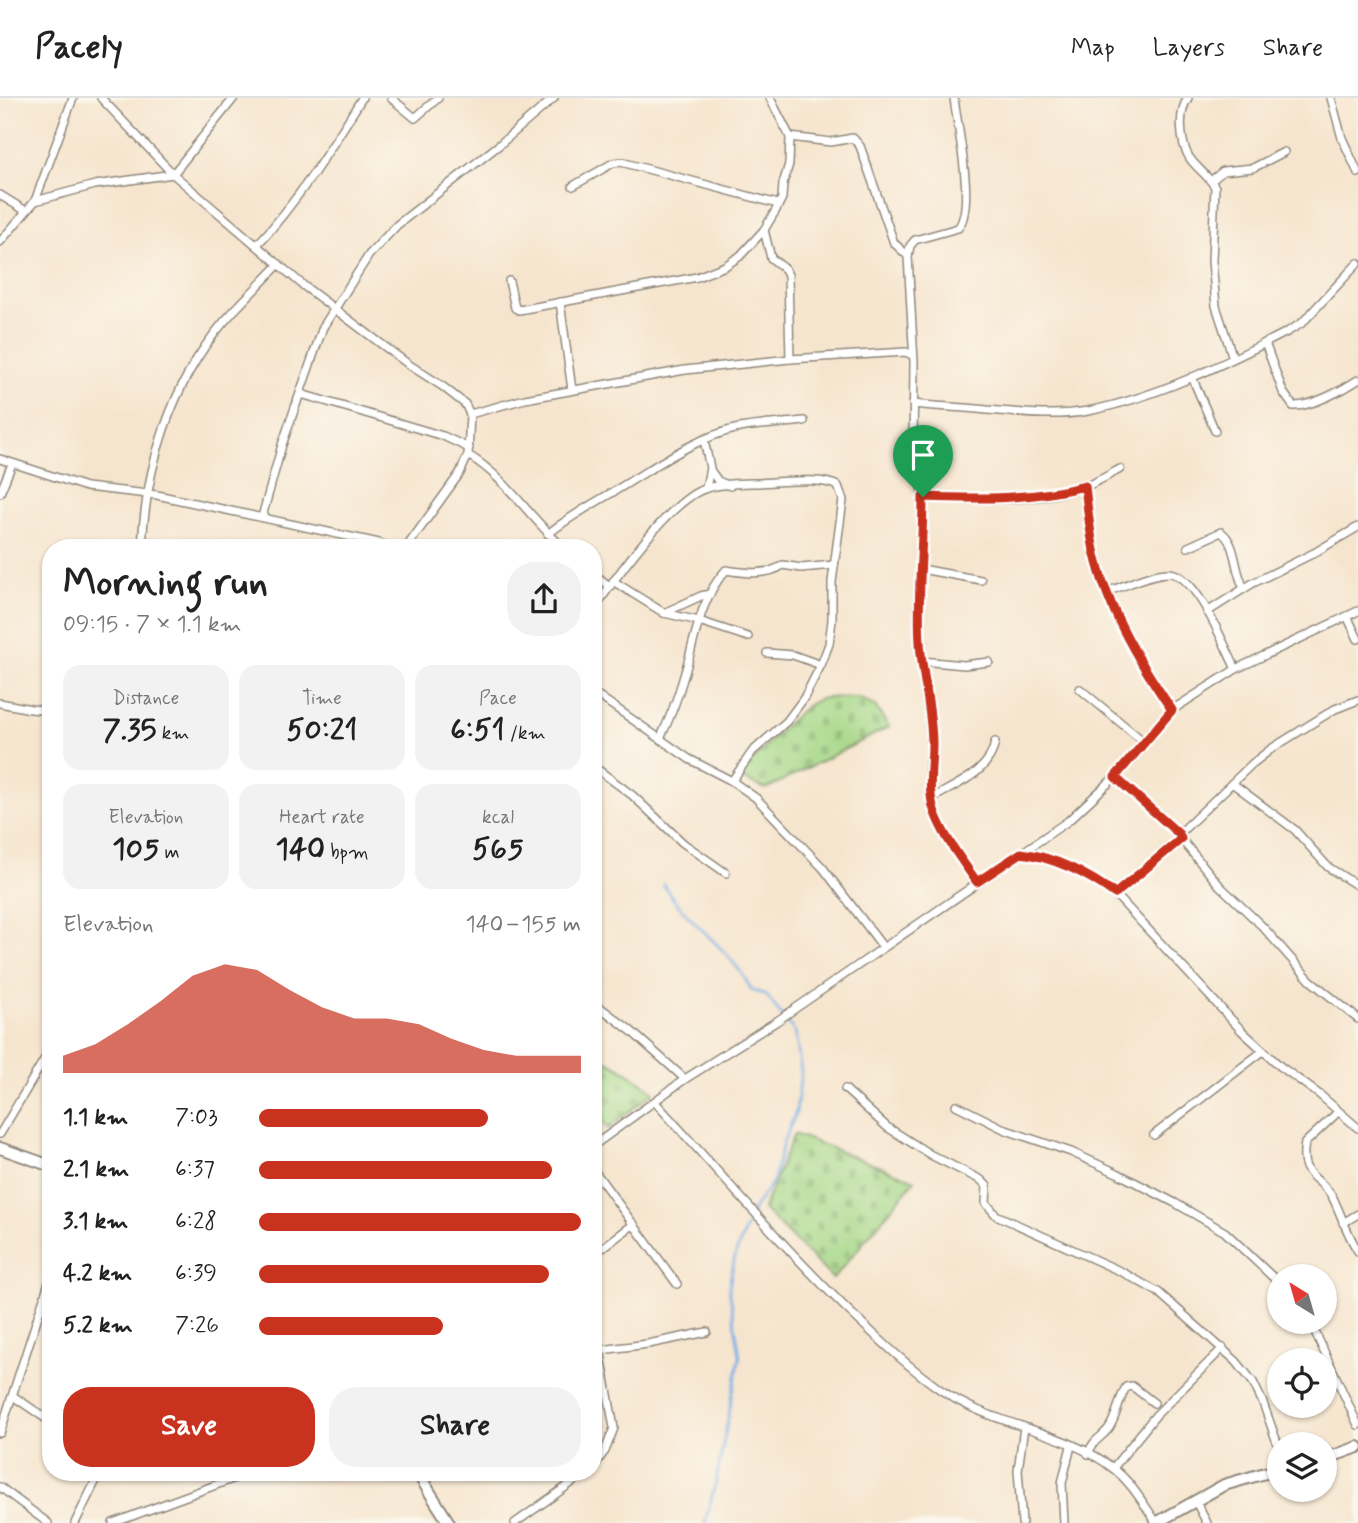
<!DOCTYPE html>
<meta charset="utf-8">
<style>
body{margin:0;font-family:Mynerve,sans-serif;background:#f2f2f2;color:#222;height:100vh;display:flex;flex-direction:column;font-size:26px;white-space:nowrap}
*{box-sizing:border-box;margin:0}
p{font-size:23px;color:#767676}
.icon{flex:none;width:38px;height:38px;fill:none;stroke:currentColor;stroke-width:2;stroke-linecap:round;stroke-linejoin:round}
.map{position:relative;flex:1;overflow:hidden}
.details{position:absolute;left:42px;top:441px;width:560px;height:942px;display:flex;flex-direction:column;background:#fff;border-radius:28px;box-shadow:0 2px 5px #0004}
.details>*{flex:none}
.needle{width:46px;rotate:323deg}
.tools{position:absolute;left:1267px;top:1166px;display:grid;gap:14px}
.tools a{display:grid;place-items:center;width:70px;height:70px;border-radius:50%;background:#fff;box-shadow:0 2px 5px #0004;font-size:35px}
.pin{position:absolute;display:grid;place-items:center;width:60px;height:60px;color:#fff;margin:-72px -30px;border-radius:50% 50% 50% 0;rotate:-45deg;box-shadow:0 0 7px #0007}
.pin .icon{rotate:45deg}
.round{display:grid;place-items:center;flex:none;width:74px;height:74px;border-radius:28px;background:#f2f2f2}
.headline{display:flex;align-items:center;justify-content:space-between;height:119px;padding:0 21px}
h1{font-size:38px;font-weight:800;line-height:52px}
.metrics{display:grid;grid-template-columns:repeat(3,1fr);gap:10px;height:119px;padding:7px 21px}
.metrics div{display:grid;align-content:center;border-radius:18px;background:#f2f2f2;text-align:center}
.metrics b{font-size:30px;font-weight:800}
.metrics small{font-size:19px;font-weight:400}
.metrics p{font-size:19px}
.chart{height:196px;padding:14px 21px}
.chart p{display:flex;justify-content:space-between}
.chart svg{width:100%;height:126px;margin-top:7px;fill:#c8321e;opacity:.7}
.primary-button{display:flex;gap:14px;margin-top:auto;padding:14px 21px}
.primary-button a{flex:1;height:80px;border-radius:28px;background:#c8321e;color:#fff;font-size:28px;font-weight:800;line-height:80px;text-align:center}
.primary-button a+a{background:#f2f2f2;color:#222}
ul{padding:0 21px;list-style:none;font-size:23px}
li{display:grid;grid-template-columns:112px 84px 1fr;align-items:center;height:52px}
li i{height:18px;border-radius:9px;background:#c8321e}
header{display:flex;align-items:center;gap:42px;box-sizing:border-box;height:98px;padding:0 35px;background:#fff;border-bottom:2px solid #e0e0e0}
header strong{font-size:33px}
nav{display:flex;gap:38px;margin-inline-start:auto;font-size:24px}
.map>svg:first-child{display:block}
.cemetery{fill:url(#cemetery-stones);stroke:#688158;stroke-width:2}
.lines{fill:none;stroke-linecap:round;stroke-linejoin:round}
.stream{stroke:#78afe7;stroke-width:2.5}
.street-casing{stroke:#90887c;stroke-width:10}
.secondary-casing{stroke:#90887c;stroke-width:14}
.street{stroke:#fff;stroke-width:7}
.secondary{stroke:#fff;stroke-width:10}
.route-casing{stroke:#fff;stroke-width:14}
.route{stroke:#c8321e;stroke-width:9}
</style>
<header>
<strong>Pacely</strong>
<nav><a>Map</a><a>Layers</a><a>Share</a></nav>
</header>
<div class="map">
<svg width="1358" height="1425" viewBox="0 0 1358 1425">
<defs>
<pattern id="cemetery-stones" width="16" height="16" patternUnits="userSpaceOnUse" patternTransform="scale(1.75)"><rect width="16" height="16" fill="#a5d786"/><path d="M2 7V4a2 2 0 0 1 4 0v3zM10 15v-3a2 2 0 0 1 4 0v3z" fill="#8eb974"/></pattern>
</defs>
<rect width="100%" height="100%" fill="#fbf7ec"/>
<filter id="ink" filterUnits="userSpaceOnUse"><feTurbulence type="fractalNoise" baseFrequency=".0143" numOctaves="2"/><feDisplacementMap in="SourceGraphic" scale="14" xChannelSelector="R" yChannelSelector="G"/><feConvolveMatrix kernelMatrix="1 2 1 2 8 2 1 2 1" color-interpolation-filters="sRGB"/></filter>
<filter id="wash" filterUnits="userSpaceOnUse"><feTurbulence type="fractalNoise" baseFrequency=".00686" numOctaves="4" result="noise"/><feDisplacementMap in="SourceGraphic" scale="28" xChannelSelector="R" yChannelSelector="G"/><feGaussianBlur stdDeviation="1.57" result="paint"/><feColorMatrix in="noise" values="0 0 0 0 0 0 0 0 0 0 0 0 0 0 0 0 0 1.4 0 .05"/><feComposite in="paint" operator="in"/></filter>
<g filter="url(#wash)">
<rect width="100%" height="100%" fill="#f6e5ce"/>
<!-- cemetery -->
<g class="cemetery">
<path d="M858,600L875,608L889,629L766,691L739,680C751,664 802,605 820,601C831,598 847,600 858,600Z"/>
<path d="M593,958C615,964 637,980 654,994L608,1031L593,1010Z"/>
<polygon points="794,1036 915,1082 833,1181 763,1111"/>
</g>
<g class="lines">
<!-- stream -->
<path class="stream" d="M663,786C687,826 730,849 751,891L766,897L795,934L801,973L796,1014L784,1042L773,1083L754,1110L736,1155L732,1172L729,1190L740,1258L716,1383L705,1425"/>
</g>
</g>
<g filter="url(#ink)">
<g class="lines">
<!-- street casing -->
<g class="street-casing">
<g id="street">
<polyline points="101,0 173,76 304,188 408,266 442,288 465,306 470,316 468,357 460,375 406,450"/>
<polyline points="391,0 415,20 438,0"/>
<path d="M954,0C957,28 976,109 958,130L915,142L910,148L908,158L914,264L913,351L923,399L918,510L920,547L932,646L929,669L931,701L936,719L947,740L977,784"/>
<path d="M1188,0C1178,14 1180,44 1189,59C1196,70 1208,77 1215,89L1212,163L1216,208L1233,260"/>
<polyline points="1331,0 1342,40 1358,75"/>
<polyline points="790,39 831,44 853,40 860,48 894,145 908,158"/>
<polyline points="1211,83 1223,73 1253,70 1284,54"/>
<polyline points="573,88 613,65 621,64 778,106"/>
<polyline points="0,97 26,113"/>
<polyline points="35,103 95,87 173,76 234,0"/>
<polyline points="764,132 771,160 785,171 788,177 790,261"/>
<polyline points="0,144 35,103 73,0"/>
<path d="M257,147C298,103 330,52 362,0"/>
<polyline points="509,183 515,210 519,212 697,179 725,168 740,158 764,132 776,112 782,100 783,86 789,66 790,39 770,0"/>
<polyline points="560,204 572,292"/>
<path d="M1265,245L1283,294L1293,308C1311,309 1343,292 1358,282"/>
<polyline points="1192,279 1215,333"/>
<polyline points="301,296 443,338 469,350"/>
<path d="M913,306C938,309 962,309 987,312C1021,315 1055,319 1088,313C1158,299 1224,266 1287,234L1302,225L1358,165"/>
<polyline points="470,316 525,301 685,272 790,261 906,254 912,257"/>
<polyline points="704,342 710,370 706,390"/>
<path d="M468,357C507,380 530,421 564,450"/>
<polyline points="0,361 86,389 157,397 379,445 391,450"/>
<polyline points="710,372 718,383 730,388"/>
<path d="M1085,388C1087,406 1088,424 1092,442C1103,503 1137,561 1172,612"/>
<polyline points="0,395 12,366"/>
<path d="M923,399C976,401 1035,406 1086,388C1097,384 1109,377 1120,371"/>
<polyline points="262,419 282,347 323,229 369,157 397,127 499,47 554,0"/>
<path d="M548,436C575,414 605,400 634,381C665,362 699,339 735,331C757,326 781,326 804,323"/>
<path d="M1188,449L1221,434C1237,445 1234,473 1244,490"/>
<path d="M142,450C145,371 171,286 223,225C241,204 261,186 279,166"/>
<polyline points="921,471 981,482"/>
<polyline points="593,475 609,488"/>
<polyline points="613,483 664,515 699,523 748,539"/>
<path d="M1108,493C1126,488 1153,474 1170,475C1197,477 1224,548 1236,571"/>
<path d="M593,513C614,481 670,403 704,391C722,384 754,386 774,384C794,383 821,380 838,388L843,402L832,484V522L829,546L821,567L804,600L787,623L752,654L732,683"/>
<polyline points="1207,514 1253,485 1314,455 1358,429"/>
<polyline points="664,515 701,498 710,496"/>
<polyline points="1347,518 1358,541"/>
<polyline points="767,555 793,557 821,567"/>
<polyline points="922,563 964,567 989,564"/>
<polyline points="1080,591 1144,644"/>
<polyline points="593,594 689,661 732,683 756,700 823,770 883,849"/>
<polyline points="0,605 31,611 51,613"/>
<path d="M660,641C669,622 677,602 683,581C695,544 699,501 726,472C744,475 768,478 783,467L801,470L834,467"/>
<polyline points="593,668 632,697 683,745 726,775"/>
<polyline points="1115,679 1179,736"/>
<polyline points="1232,685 1295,732 1328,769 1358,788"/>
<path d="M931,701C956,686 990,675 995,644"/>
<polyline points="1181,741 1220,788 1263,829 1310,882 1358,921"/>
<path d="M1021,755C1054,759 1088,776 1115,796L1242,933L1280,968L1320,997L1358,1030"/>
<polyline points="1115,796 1181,741 1179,736 1252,666 1271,651 1335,611 1358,602"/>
<polyline points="593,904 630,932 685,981"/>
<polyline points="845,991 887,1029 931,1057 981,1082 987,1088 986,1105 996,1117 1122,1174 1158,1194 1236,1263 1253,1284 1263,1305 1279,1350"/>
<path d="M655,1004C719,1074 781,1147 849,1213C879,1241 908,1269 941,1292C993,1329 1064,1331 1114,1371C1132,1385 1144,1407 1157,1425"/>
<polyline points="956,1007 1006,1032 1071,1054 1117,1075 1175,1105 1225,1134 1279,1185"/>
<path d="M1338,1014L1305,1045C1298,1082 1322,1077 1334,1102C1342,1119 1347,1136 1358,1153"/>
<polyline points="0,1036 51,950"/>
<polyline points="1154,1037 1263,953"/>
<polyline points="593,1048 685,981 777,923 1068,723 1115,679 1172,612 1236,571 1358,513"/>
<polyline points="593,1071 677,1186"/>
<polyline points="1343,1125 1358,1116"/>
<polyline points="593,1157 634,1126"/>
<polyline points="1310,1223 1358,1327"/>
<polyline points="593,1253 648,1246 707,1234"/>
<polyline points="13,1298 51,1324"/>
<polyline points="0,1335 51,1178"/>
<path d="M1088,1356C1094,1340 1101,1341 1109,1330C1117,1318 1119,1301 1126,1289L1132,1288L1154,1305"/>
<polyline points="593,1369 605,1353 614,1330 600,1252"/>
<polyline points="1113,1370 1156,1317 1223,1250"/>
<polyline points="0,1389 48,1425"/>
<polyline points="1195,1402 1207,1425"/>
<polyline points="75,1425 100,1374"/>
<polyline points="113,1425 251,1374"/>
<polyline points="515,1425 587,1374"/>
<polyline points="1022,1425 1018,1372 1024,1329"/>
<polyline points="1064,1425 1062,1385 1071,1348"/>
</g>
</g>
<!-- secondary casing -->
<g class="secondary-casing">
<g id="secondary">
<polyline points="0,1050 51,1068"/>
<polyline points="1325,1361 1358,1349"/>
<polyline points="417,1374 449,1425"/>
<polyline points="1156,1425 1224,1387 1279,1371"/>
</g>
</g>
<!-- street -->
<use href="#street" class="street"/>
<!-- secondary -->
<use href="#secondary" class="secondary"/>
</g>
</g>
<g class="lines" filter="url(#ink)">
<!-- route casing -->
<g class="route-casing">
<path id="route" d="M1085,388C1087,406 1089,424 1092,442C1103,504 1137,561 1172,612L1115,679L1179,736L1181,741L1115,796C1088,776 1054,759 1021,755L977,784C963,764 947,743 937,720C926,696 932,671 932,646C932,612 922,578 920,544C917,496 923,447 923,399C979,401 1031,402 1085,388Z"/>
</g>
<!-- route -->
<use href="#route" class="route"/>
</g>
</svg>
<div class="tools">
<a><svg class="needle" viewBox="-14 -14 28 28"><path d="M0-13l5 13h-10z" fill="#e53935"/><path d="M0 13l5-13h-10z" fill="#767676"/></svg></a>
<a><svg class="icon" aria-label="locate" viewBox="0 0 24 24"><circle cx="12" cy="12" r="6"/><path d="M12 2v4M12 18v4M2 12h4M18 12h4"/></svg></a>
<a><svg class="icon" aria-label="layers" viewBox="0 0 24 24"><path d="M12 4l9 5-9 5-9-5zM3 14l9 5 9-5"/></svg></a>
</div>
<div class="pin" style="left:923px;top:399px;background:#1e9e55"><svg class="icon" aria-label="arrive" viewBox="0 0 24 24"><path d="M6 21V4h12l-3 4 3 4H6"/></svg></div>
<section class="details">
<div class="headline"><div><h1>Morning run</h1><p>09:15 · 7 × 1.1 km</p></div><a class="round"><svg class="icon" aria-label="share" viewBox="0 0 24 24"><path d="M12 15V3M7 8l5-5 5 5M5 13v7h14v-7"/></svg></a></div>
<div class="metrics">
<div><p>Distance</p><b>7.35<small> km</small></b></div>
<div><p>Time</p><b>50:21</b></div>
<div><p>Pace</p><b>6:51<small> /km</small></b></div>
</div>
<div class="metrics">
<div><p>Elevation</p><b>105<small> m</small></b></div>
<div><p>Heart rate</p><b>140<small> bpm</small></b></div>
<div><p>kcal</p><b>565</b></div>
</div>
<div class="chart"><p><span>Elevation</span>140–155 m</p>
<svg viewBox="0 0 160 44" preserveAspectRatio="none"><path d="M0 44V38L10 34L20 27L30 19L40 10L50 6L60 8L70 15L80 21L90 25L100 25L110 27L120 32L130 36L140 38L150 38L160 38V44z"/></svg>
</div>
<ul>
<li><b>1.1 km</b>7:03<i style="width:71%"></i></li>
<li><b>2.1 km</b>6:37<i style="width:91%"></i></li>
<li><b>3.1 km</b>6:28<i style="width:100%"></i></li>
<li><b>4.2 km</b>6:39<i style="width:90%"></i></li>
<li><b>5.2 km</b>7:26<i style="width:57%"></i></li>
</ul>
<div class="primary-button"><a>Save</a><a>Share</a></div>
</section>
</div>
